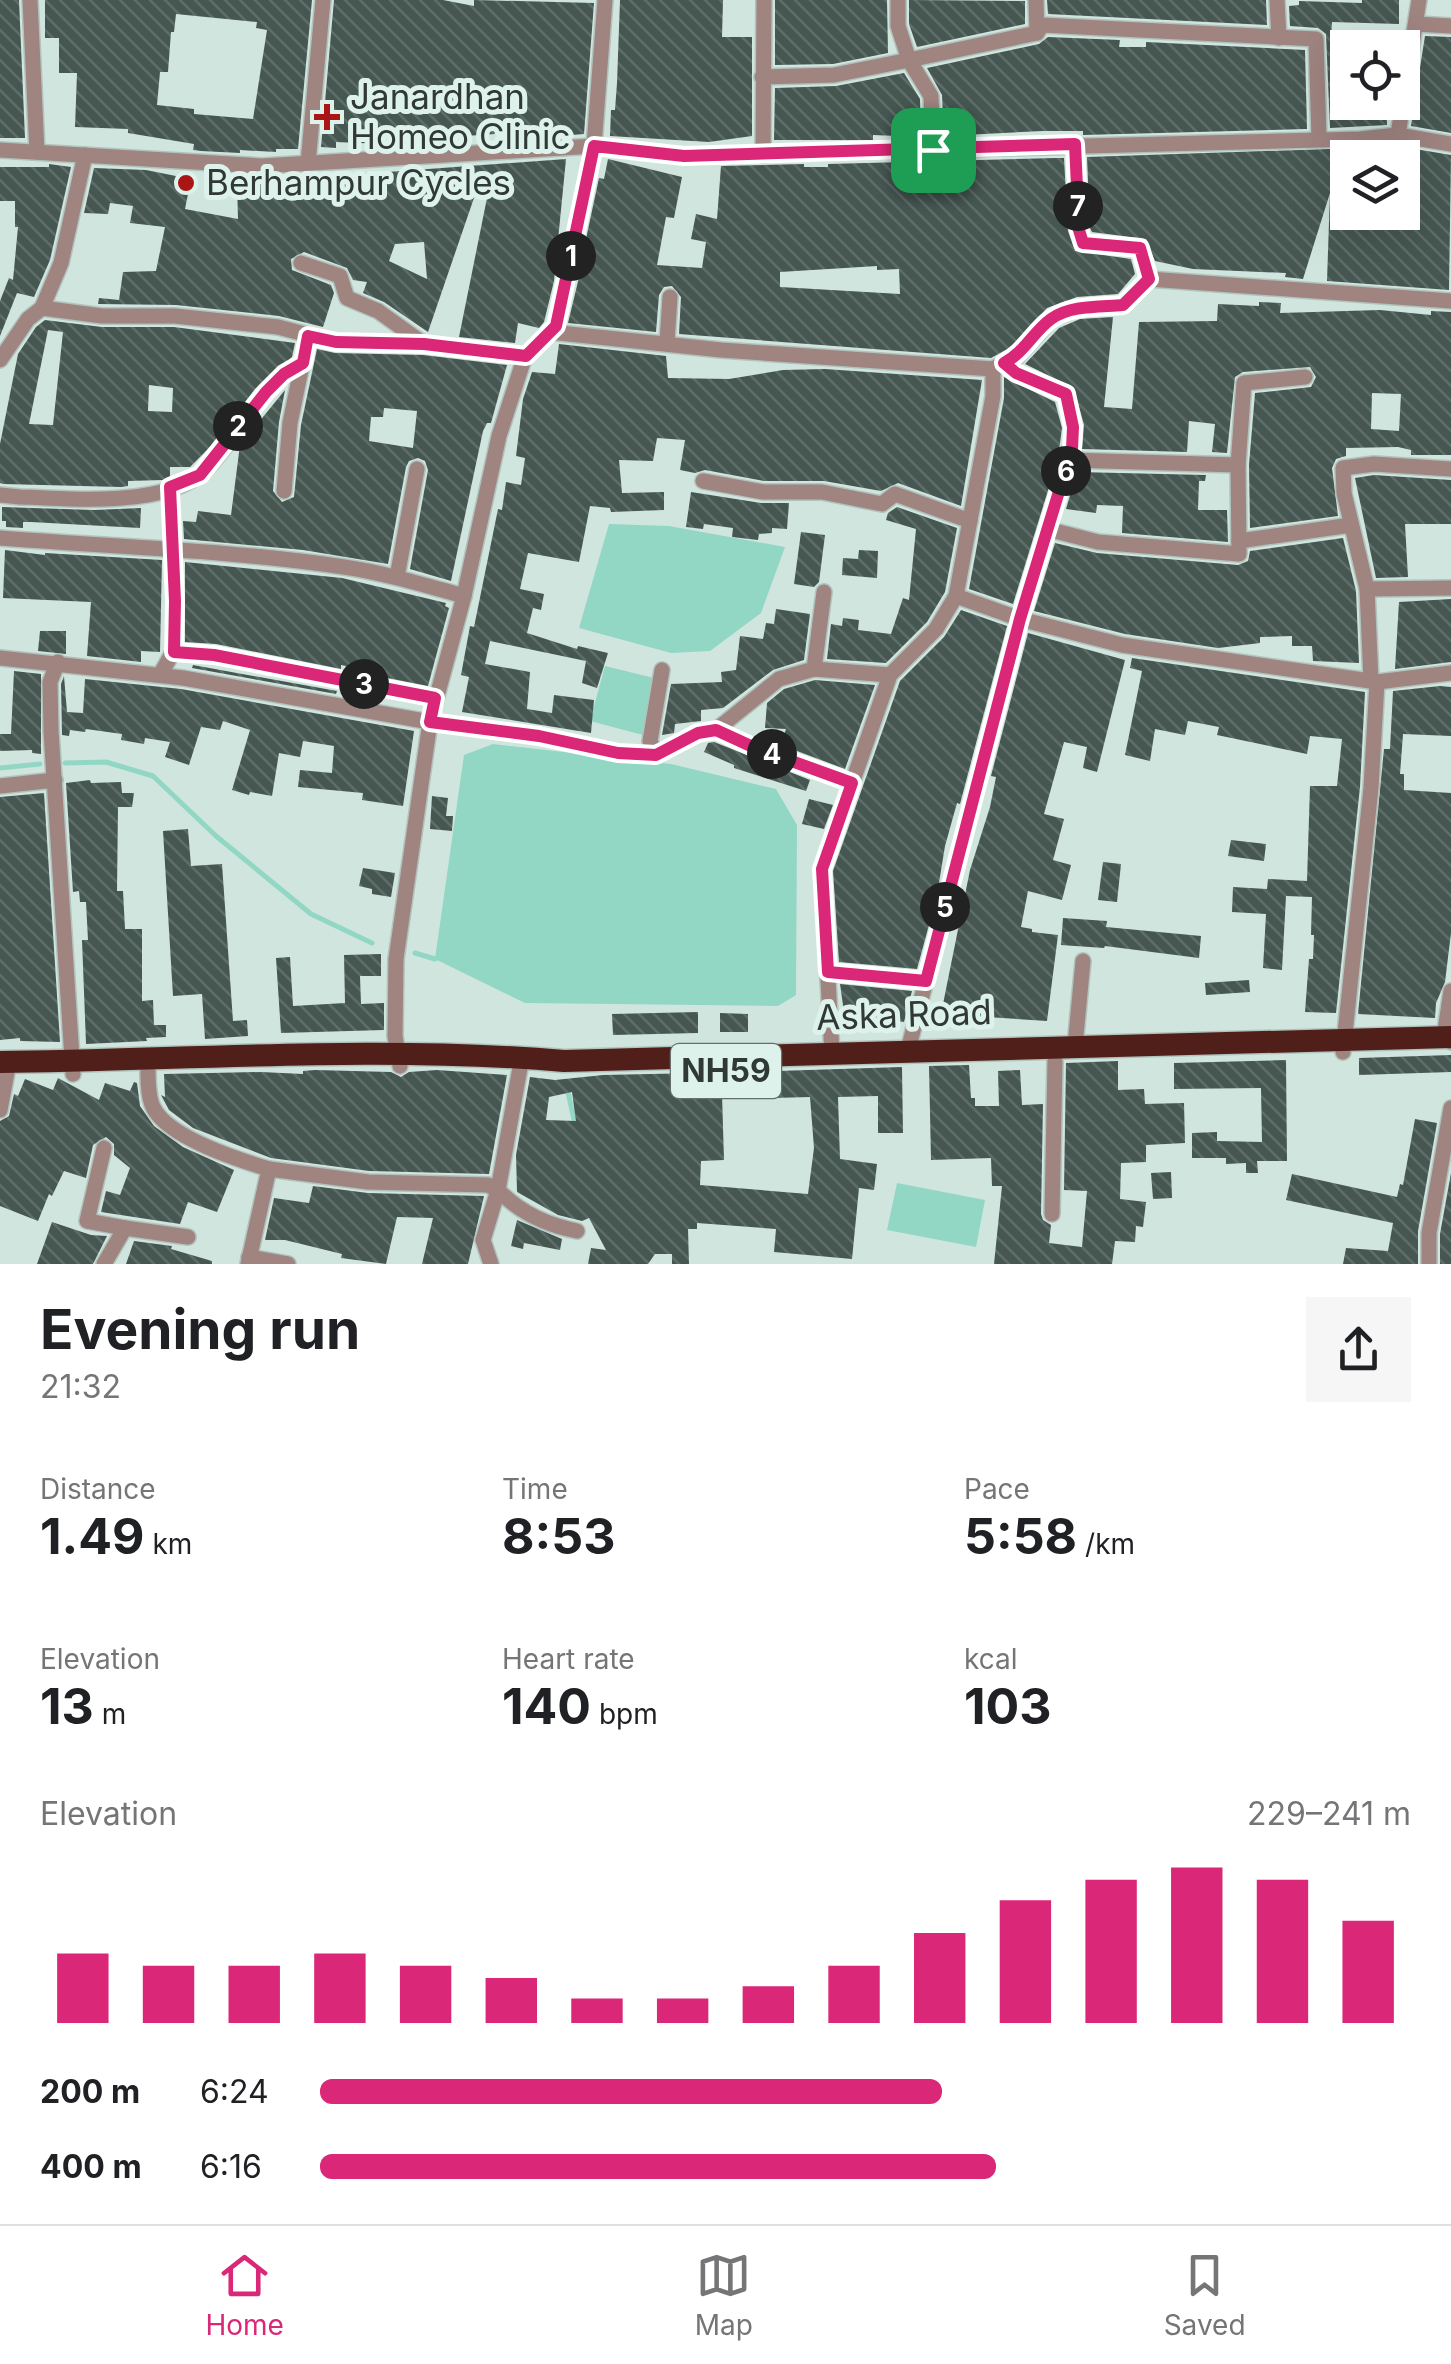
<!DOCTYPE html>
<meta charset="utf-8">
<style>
body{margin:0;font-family:Inter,sans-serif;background:#f6f6f6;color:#202124;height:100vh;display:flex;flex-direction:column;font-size:38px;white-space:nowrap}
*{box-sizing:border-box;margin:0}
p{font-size:32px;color:#757577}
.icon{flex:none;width:55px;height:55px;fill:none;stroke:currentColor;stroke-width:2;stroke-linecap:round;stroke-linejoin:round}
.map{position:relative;height:1264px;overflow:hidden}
.drawer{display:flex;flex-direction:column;background:#fff;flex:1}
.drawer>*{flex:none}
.buttons{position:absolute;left:1330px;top:30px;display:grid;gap:20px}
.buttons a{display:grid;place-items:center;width:90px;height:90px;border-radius:0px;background:#fff;box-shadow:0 10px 40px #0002;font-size:50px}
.pin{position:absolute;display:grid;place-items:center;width:85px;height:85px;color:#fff;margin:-42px;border-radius:20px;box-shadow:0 5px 15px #0006}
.km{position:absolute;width:50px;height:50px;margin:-25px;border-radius:50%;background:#222;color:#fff;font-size:28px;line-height:50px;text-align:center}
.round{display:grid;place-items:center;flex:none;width:105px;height:105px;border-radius:0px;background:#f6f6f6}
.headline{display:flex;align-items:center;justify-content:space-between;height:170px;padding:0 40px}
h1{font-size:55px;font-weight:700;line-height:75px}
.figures{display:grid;grid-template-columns:repeat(3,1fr);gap:15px;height:170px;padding:10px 40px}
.figures div{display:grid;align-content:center}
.figures b{font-size:50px;font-weight:700}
.figures small{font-size:28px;font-weight:400}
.figures p{font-size:28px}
.chart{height:280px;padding:20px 40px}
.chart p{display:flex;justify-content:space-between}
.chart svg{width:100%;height:180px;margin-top:10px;stroke:#db2777;stroke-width:6}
ul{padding:0 40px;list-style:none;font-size:32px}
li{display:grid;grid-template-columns:160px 120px 1fr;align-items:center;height:75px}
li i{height:25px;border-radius:12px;background:#db2777}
.menu{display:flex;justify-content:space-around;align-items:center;height:140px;border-top:2px solid #e0e0e0;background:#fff;font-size:28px;color:#757577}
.menu a{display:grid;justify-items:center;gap:5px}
.menu .on{color:#db2777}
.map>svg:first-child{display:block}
.water{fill:#91d7c4}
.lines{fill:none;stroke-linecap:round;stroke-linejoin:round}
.stream{stroke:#91d7c4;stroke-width:5}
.building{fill:url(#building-back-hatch);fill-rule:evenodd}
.minor-casing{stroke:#b1c3bd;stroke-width:18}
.highway-casing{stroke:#b1c3bd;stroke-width:25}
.minor{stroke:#9f8480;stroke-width:15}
.highway{stroke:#501f1a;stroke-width:22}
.route-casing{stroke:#fff;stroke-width:20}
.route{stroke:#db2777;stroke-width:12}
.poi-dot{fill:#a91615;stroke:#def2ec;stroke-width:4}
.labels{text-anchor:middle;stroke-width:10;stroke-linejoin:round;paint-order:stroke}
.shield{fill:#def2ec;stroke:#65706d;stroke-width:2.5}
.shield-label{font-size:32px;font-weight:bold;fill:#313937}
.poi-label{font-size:35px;fill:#313937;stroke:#def2ec;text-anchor:start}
.street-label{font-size:35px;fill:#313937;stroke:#def2ec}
</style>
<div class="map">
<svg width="1451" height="1264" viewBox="0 0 1451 1264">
<defs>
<pattern id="building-back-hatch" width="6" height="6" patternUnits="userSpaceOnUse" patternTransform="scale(2.5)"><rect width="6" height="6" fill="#465752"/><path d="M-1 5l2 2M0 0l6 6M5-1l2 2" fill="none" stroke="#5f6d69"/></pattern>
</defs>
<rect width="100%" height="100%" fill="#d1e5df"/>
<!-- water -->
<g class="water">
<polygon points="609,524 669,526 785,547 761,613 710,651 671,653 579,628"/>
<polygon points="605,666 658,679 643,735 590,721"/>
<polygon points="493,744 671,764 776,789 797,825 796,995 778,1006 525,1003 435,959 464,755"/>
<polygon points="897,1183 985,1200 976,1247 887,1230"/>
</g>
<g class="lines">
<!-- stream -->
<g class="stream">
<polyline points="65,763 106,762 153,776 216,836 311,914 372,943"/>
<polyline points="0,768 40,764"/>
<polyline points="415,953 435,959"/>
<polyline points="567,1088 575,1124"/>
</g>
</g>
<!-- building -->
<g class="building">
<polygon points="0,0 19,0 25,138 0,138"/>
<path d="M45,0H312L298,149H276V152L240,150V153L201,151L193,150L194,144L128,133V129L75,127L77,73H59V38H45ZM176,14L257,22L256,28L267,30L253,119L194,114V109L157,105L160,72H168L171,32H174Z"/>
<polygon points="334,0 443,0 474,6 474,0 594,3 584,134 534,138 534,134 526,132 465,136 418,134 418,138 383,138 383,144 336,142 336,148 321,147"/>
<polygon points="620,0 723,0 722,37 752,37 752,136 709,142 610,136 611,110 615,110 617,83"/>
<polygon points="775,0 887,0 888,53 833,64 775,65"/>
<polygon points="909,0 1025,1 1025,24 917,47 909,24"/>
<polygon points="1047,0 1266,0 1267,25 1048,14"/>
<polygon points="1362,0 1399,0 1399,24 1332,22 1331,37 1348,39 1348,104 1386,102 1387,125 1330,128 1326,34 1318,28 1290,26 1289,6 1299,5 1299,1 1362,3"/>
<polygon points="1425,36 1451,37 1451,133 1411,126"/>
<polygon points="1048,37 1120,40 1119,47 1146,47 1146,42 1305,50 1307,129 1083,135 1083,131 1043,131 944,136 942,95 927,68 1039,44"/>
<polygon points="904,73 920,99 921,137 873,135 873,140 774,140 775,88 836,86"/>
<polygon points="1388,147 1389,158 1348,158 1348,212 1402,212 1403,147 1451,155 1449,290 1327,281 1330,193 1303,279 1285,277 1286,273 1193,269 1155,261 1146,239 1092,232 1090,228 1087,157"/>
<path d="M1056,158H1064L1068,231L1075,251L1131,259L1135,274L1118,294L1077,297L1047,308L1011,347L991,358L679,334L681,297L672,286L664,287L659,295L656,332L568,323L588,240L586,239L599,178L604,179L608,159L682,177L674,218L666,217L657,265L702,268L706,242L691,239L696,214L717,219L721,166L804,164V167H828V164ZM877,266V270L899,269L900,294L780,287V272Z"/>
<path d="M566,159L554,281L544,322L539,328L518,323L515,343L459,337L487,198L475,195L428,332L384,302L363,293L367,282L353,280L347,268L304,252L291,259L292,270L331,285L334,293L323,327L279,316L176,305L98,304L99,298L119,300L123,272L156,271L165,227L130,223L133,206L110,203L108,214L84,213L94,168L146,170L191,179L185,209L238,219L237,183ZM424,242L427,279L389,261L395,244Z"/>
<polygon points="49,164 71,167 50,260 34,297 17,293 0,336 0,301 9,278 13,280 18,227 15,227 15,201 0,201 0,167 49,167"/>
<path d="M1259,302L1281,303L1280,313L1380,310L1431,315V311L1451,312V455H1411V450L1398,447L1346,448V456L1336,459L1332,468L1338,516L1250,528L1249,465L1255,393L1311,387L1316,377L1310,367L1243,372L1235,377L1227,453L1212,452L1215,424L1189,421L1187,452L1082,449L1084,425L1074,388L1025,364L1059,328L1080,319L1113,317L1104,407L1132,409L1139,322L1217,321L1218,304L1259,306ZM1372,393L1401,394L1399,431L1371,429Z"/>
<path d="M45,320L102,327H174L295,343L292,357L255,389L213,444L190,467H170V476L163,480L128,481V486L121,487L3,484L0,483V444L18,354L36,327ZM48,330L63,332L53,425L29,424ZM149,385L173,388L172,412L148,411Z"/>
<polygon points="559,344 666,356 668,378 729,379 783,370 825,369 982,380 961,506 898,483 881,491 824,481 764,481 705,470 695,473 680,470 685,440 657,438 653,461 619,460 622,493 664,492 664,510 611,512 610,508 590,506 579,562 528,553 520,589 544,594 541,610 533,608 527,633 577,649 578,646 608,653 597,688 582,683 586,661 490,641 485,664 530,672 527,709 552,713 554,695 594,700 591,733 462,712 469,677 461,675 470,626 474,627 498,509 502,510 506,482 521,485 525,458 516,456 523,399 532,372 555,374"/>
<path d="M317,349L335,353L423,355L507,365L491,423H487L483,431L451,581L410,569L428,470L425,461L418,458L409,461L406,467L388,564L303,550L184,539L183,521L196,522L198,511L231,515L240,445L285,390L279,422L273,491L282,502L294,497L301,425ZM384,408L417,411L413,448L369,441L371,417H383Z"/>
<polygon points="1004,377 1055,402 1062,428 1058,458 1013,604 969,589 1004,398"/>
<polygon points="1077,472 1206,475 1205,481 1199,481 1198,510 1227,510 1228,542 1122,533 1123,506 1097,505 1096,513 1066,509"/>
<polygon points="1374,475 1451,480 1451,524 1405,524 1408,577 1376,578 1355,478"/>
<polygon points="691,492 761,503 789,503 787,529 772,528 772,533 759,534 758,540 732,537 733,528 704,524 703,529 686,527"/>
<polygon points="2,507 94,510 141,508 140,528 31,522 23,522 23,528 6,527 6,521 2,521"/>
<polygon points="897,507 957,528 945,592 927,622 886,663 827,659 831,624 842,626 843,618 859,620 858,630 891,634 903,598 909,600 916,529 886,520 888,513"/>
<polygon points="801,532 825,535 819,582 814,587 794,584"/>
<polygon points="1343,538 1356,591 1359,663 1313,661 1312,646 1292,646 1292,636 1260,637 1260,643 1218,648 1125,634 1034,611 1055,543 1097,553 1238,565 1248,561 1250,551"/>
<polygon points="5,550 45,555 45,553 162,560 160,652 141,651 141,662 87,656 91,602 3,598"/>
<polygon points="859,550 878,551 877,578 842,575 843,558 858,559"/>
<polygon points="185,562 342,578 446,603 445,606 449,608 428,686 367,674 367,670 341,665 341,669 216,644 185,642"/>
<polygon points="1451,599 1451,662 1395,669 1399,602"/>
<polygon points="776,609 810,614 804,660 773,670 723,708 701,710 701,721 675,724 674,733 662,735 671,684 722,682 721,672 736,670 740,636 763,639 766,623 774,624"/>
<polygon points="961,610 1007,626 960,804 957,803 945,846 938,889 933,888 932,914 917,969 839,962 833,871 900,681 944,637"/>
<polygon points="40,631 66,631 66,654 38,651"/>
<polygon points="1028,633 1125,660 1097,772 1083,768 1087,747 1064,742 1044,814 1064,819 1053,860 1071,865 1062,900 1028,891 1021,927 1032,929 1032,932 1058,935 1047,1021 941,1014 970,870 990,807 996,777 991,776"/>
<polygon points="1132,658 1365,692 1360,787 1336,1013 1305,1012 1309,959 1313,959 1314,935 1311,935 1312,897 1286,896 1282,970 1263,968 1266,914 1232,912 1233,887 1267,889 1268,879 1307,881 1310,786 1337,786 1342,739 1310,736 1307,754 1217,735 1219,727 1188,721 1185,735 1155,729 1150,761 1125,755 1142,671 1130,668"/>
<polygon points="193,665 337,691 336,694 192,668"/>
<polygon points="14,671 41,674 41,754 32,753 32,750 0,751 0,734 11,734"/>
<polygon points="64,676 67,712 83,713 85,679 181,689 414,731 403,806 362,800 363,793 298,787 300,770 332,773 334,746 303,741 300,757 279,753 272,796 250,792 249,795 232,790 250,730 223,721 220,730 201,727 189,765 165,757 170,742 145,738 144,744 121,740 122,734 86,729 85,732 70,730 69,736 62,735 61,684"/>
<polygon points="815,680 875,685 845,769 781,745 786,729 765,728 767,703 784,689"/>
<polygon points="1440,686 1451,687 1451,736 1403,734 1400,774 1404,774 1404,790 1451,793 1451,933 1445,982 1436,1003 1435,1018 1358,1014 1384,749 1390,749 1393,691"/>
<polygon points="714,742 810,780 806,791 734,768 734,765 704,752 708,743"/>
<polygon points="90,780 91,783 121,782 122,793 134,793 132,807 118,807 117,891 123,891 125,929 142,929 142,1001 153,1000 154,1025 166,1025 166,1037 146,1038 147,1041 86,1044 82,940 88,940 86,902 80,902 79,891 73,892 66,783"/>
<polygon points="44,793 60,1042 20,1041 20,1038 0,1040 0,797"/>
<polygon points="432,796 448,798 446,816 453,816 452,831 430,829"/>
<polygon points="809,799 833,805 824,829 802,824"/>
<polygon points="188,829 191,866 222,864 233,1021 247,1020 248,1036 205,1039 202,994 173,996 163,831"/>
<polygon points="1231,840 1266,844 1264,861 1228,856"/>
<polygon points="1103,862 1121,864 1117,902 1098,900"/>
<polygon points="363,868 395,873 391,897 372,894 372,889 359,886"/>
<polygon points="1063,918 1107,921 1106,927 1201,936 1199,958 1105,946 1104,948 1061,945"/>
<polygon points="381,954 381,976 360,976 361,1004 384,1003 384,1030 281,1033 276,958 290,957 293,1006 345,1003 344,955"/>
<polygon points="1249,980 1250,992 1206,995 1205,983"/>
<polygon points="840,984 912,991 904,1022 878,1019 877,1023 863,1024 863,1020 845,1019"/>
<polygon points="698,1012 698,1033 613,1035 612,1014"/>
<polygon points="720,1013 748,1014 748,1032 720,1032"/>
<polygon points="1451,1055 1451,1072 1359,1075 1359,1058"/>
<polygon points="1286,1060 1287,1161 1257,1161 1258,1173 1246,1173 1246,1163 1226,1164 1226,1158 1192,1158 1192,1133 1217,1132 1217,1141 1262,1142 1261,1088 1174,1089 1174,1063"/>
<polygon points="1118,1061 1118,1090 1144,1089 1145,1104 1184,1103 1185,1143 1146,1145 1146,1162 1121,1163 1120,1199 1146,1202 1143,1227 1136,1226 1135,1242 1115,1241 1112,1264 994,1264 1002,1186 992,1186 991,1158 931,1160 929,1066 969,1065 971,1098 975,1098 975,1106 999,1106 998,1071 1020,1070 1022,1105 1043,1104 1041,1214 1043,1220 1051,1225 1049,1243 1082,1247 1087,1191 1064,1190 1066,1063"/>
<path d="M902,1067L903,1133H878V1096L838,1097L840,1159L877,1164L874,1190L859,1188L852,1259L774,1252L776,1229L697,1223V1229H688L689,1264H672V1254H655L648,1264H588L591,1248L606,1250L589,1218L582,1221L558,1215L517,1192L516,1155L530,1077L555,1080L603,1075L698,1073V1086L719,1087V1073ZM773,1091V1098L810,1097L814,1148L808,1194L700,1185L701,1161L724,1160L722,1094ZM572,1092L576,1121L546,1120L549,1097Z"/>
<polygon points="315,1070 391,1072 401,1077 409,1072 437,1070 507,1075 489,1174 369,1171 271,1158 193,1128 169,1110 161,1095 165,1097 164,1074 261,1072 303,1074 303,1071"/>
<polygon points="58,1078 99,1100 105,1083 130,1091 134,1082 137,1083 140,1106 154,1126 183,1147 234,1170 217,1212 188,1202 180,1224 101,1212 106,1191 120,1195 130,1168 114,1155 114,1144 106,1137 93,1145 86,1178 64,1171 52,1196 49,1194 38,1221 0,1206 0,1121 9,1116 14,1094 18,1096 25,1079 53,1090"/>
<polygon points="1415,1119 1437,1123 1418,1231 1418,1264 1343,1264 1346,1248 1388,1251 1393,1223 1286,1200 1292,1174 1397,1197 1400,1184 1403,1185"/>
<polygon points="1171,1172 1172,1198 1153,1199 1151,1173"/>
<polygon points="1451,1173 1451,1264 1440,1264 1440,1234"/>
<polygon points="313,1186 368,1193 484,1196 468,1264 422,1264 433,1218 397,1217 386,1264 341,1258 342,1254 285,1240 265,1240 274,1198 309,1203"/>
<polygon points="517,1220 562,1239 560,1250 524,1243 523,1249 511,1246"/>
<polygon points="52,1222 91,1235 107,1236 93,1264 37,1264"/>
<polygon points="134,1241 172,1246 171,1249 212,1261 212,1264 126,1264"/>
</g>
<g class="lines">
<!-- minor casing -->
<g class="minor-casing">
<g id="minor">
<polyline points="30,0 37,152"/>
<polyline points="1036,0 1037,33 1042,25 1316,39 1319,139"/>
<polyline points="1277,0 1279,38"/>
<polyline points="1417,24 1451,26"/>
<polyline points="762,77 834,75 909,60 898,26 898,0"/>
<polyline points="1398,135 1419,0"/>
<polyline points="0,150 262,166 594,146 684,156 1360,139 1398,135 1451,144"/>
<polyline points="933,150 931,96 909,60 1037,33"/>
<polyline points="763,155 764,0"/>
<polyline points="308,163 323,0"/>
<polyline points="301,263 340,276 347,298 378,311 424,344"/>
<polyline points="1149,279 1451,301"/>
<polyline points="42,308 61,263 85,155"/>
<polyline points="550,332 721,350 993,369 1018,356 1052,318 1078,308 1123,305 1149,279 1140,248 1083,243 1079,230 1075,144"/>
<polyline points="667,342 670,297"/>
<polyline points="0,360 28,319 42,308 102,316 175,316 278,327 335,342 424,344 525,356"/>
<polyline points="1004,363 1017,373 1065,394 1073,427 1069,460"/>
<polyline points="703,481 763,492 822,492 882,504 895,494 970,521"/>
<polyline points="171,487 175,601 173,652"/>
<polyline points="284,491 290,423 308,336"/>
<path d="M0,495L20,497C74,498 173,510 211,464C242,429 260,387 303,363"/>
<polyline points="1047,529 1098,542 1239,554 1238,465 1244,383 1305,377"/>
<path d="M0,538C115,547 230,550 344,567C385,573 424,585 464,596"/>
<polyline points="1239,541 1351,525"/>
<polyline points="397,577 417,469"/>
<polyline points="1367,589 1451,588"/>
<polyline points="956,596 1020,619 1069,460 1238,465"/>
<polyline points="0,658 183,678 430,722 539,735 618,753 656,755 698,733 716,730 753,747 851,783"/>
<polyline points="58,662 50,682 51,731 73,1074"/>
<polyline points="814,669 824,592"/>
<polyline points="160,675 173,652 214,655 435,699"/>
<polyline points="1371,681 1367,589 1344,493 1343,468 1374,464 1451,469"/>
<polyline points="716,730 779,679 814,669 890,675"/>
<polyline points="656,755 650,741 662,670"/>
<polyline points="0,786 55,780"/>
<polyline points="828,972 926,981"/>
<polyline points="1451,991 1444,1037 1451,1042"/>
<polyline points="1075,1046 1083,961"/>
<polyline points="908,1050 1020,619 1122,645 1377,682 1451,673"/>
<polyline points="1343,1052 1371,788 1377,682"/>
<polyline points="832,1053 822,869 890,675 936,629 956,596 993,396 993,369"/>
<path d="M522,1057L498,1190C520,1213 546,1225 577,1231"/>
<path d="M148,1060C148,1073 147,1095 153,1107C167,1137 239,1160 269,1169L248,1264"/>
<polyline points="400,1066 395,1036 396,959 430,722 464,596 499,436 525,356 556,327 594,146 605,0"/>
<polyline points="0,1110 9,1062"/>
<polyline points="104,1148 87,1221 125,1228 104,1264"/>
<polyline points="269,1169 368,1182 488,1185 498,1190 483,1240 491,1264"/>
<polyline points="1052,1214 1055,1061"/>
<polyline points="125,1228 188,1237"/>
<polyline points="249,1257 288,1264"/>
<polyline points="1429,1264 1429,1233 1451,1108"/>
</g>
</g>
<!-- highway casing -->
<g class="highway-casing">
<path id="highway" d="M0,1062C185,1060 380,1045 564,1061L1451,1037"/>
</g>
<!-- minor -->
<use href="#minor" class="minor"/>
<!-- highway -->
<use href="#highway" class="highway"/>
</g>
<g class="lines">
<!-- route casing -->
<g class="route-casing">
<path id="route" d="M1075,144L1079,230L1083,243L1140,248L1149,279L1123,305C1100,307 1070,305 1051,319C1033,332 1025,352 1004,363L1016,373L1066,394L1073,427L1072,449L1020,619L926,981L828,972L822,869L852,783L753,747L716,730L698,733L656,755L618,753L539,736L430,722L435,698L214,655L174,652L175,601L170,487L200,475L266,392L284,374L303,363L308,336L336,342L424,344L526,356L556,326L594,146L684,156Z"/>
</g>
<!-- route -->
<use href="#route" class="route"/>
</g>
<!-- markers -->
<g class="poi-dot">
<path d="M322 102h10v10h10v10h-10v10h-10v-10h-10v-10h10z"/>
<circle cx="186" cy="183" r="10"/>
</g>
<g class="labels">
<!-- shield labels -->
<rect class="shield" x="671" y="1044" width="110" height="54" rx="8"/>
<g class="shield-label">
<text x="726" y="1082">NH59</text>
</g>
<!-- poi labels -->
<g class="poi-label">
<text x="350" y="109">Janardhan<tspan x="350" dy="40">Homeo Clinic</tspan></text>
<text x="206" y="195">Berhampur Cycles</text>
</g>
<!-- street labels -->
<g class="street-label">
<text transform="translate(904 1015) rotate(-2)" y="12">Aska Road</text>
</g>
</g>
</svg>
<div class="buttons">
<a><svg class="icon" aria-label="locate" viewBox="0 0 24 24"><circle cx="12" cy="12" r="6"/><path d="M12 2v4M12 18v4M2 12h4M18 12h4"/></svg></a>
<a><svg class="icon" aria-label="layers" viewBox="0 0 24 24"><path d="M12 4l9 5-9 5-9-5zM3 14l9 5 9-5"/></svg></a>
</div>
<div class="pin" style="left:933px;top:150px;background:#1e9e55"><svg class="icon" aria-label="arrive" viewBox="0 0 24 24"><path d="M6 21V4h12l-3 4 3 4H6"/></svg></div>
<b class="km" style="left:571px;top:256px">1</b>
<b class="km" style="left:238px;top:426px">2</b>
<b class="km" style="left:364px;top:684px">3</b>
<b class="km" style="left:772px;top:754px">4</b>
<b class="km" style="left:945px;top:907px">5</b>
<b class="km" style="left:1066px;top:471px">6</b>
<b class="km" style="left:1078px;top:206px">7</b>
</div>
<section class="drawer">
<div class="headline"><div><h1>Evening run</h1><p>21:32</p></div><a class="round"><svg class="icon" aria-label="share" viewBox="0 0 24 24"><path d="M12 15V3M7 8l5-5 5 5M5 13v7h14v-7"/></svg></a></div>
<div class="figures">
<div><p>Distance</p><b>1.49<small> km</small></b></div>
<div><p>Time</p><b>8:53</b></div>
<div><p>Pace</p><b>5:58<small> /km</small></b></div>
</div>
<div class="figures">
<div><p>Elevation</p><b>13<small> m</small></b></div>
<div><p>Heart rate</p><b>140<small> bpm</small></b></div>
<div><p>kcal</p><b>103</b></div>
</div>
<div class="chart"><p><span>Elevation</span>229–241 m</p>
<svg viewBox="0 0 160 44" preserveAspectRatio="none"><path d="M5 44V27M15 44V30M25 44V30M35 44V27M45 44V30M55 44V33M65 44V38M75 44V38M85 44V35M95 44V30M105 44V22M115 44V14M125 44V9M135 44V6M145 44V9M155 44V19"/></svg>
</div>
<ul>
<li><b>200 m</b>6:24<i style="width:57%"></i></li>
<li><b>400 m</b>6:16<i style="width:62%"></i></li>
</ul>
</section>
<nav class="menu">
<a class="on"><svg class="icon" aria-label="home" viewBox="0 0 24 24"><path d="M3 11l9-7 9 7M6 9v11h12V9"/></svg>Home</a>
<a><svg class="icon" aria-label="map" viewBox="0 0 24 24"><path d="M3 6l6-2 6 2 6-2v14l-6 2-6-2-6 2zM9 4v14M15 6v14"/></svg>Map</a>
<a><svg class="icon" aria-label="saved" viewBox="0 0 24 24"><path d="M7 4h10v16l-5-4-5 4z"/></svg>Saved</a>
</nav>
